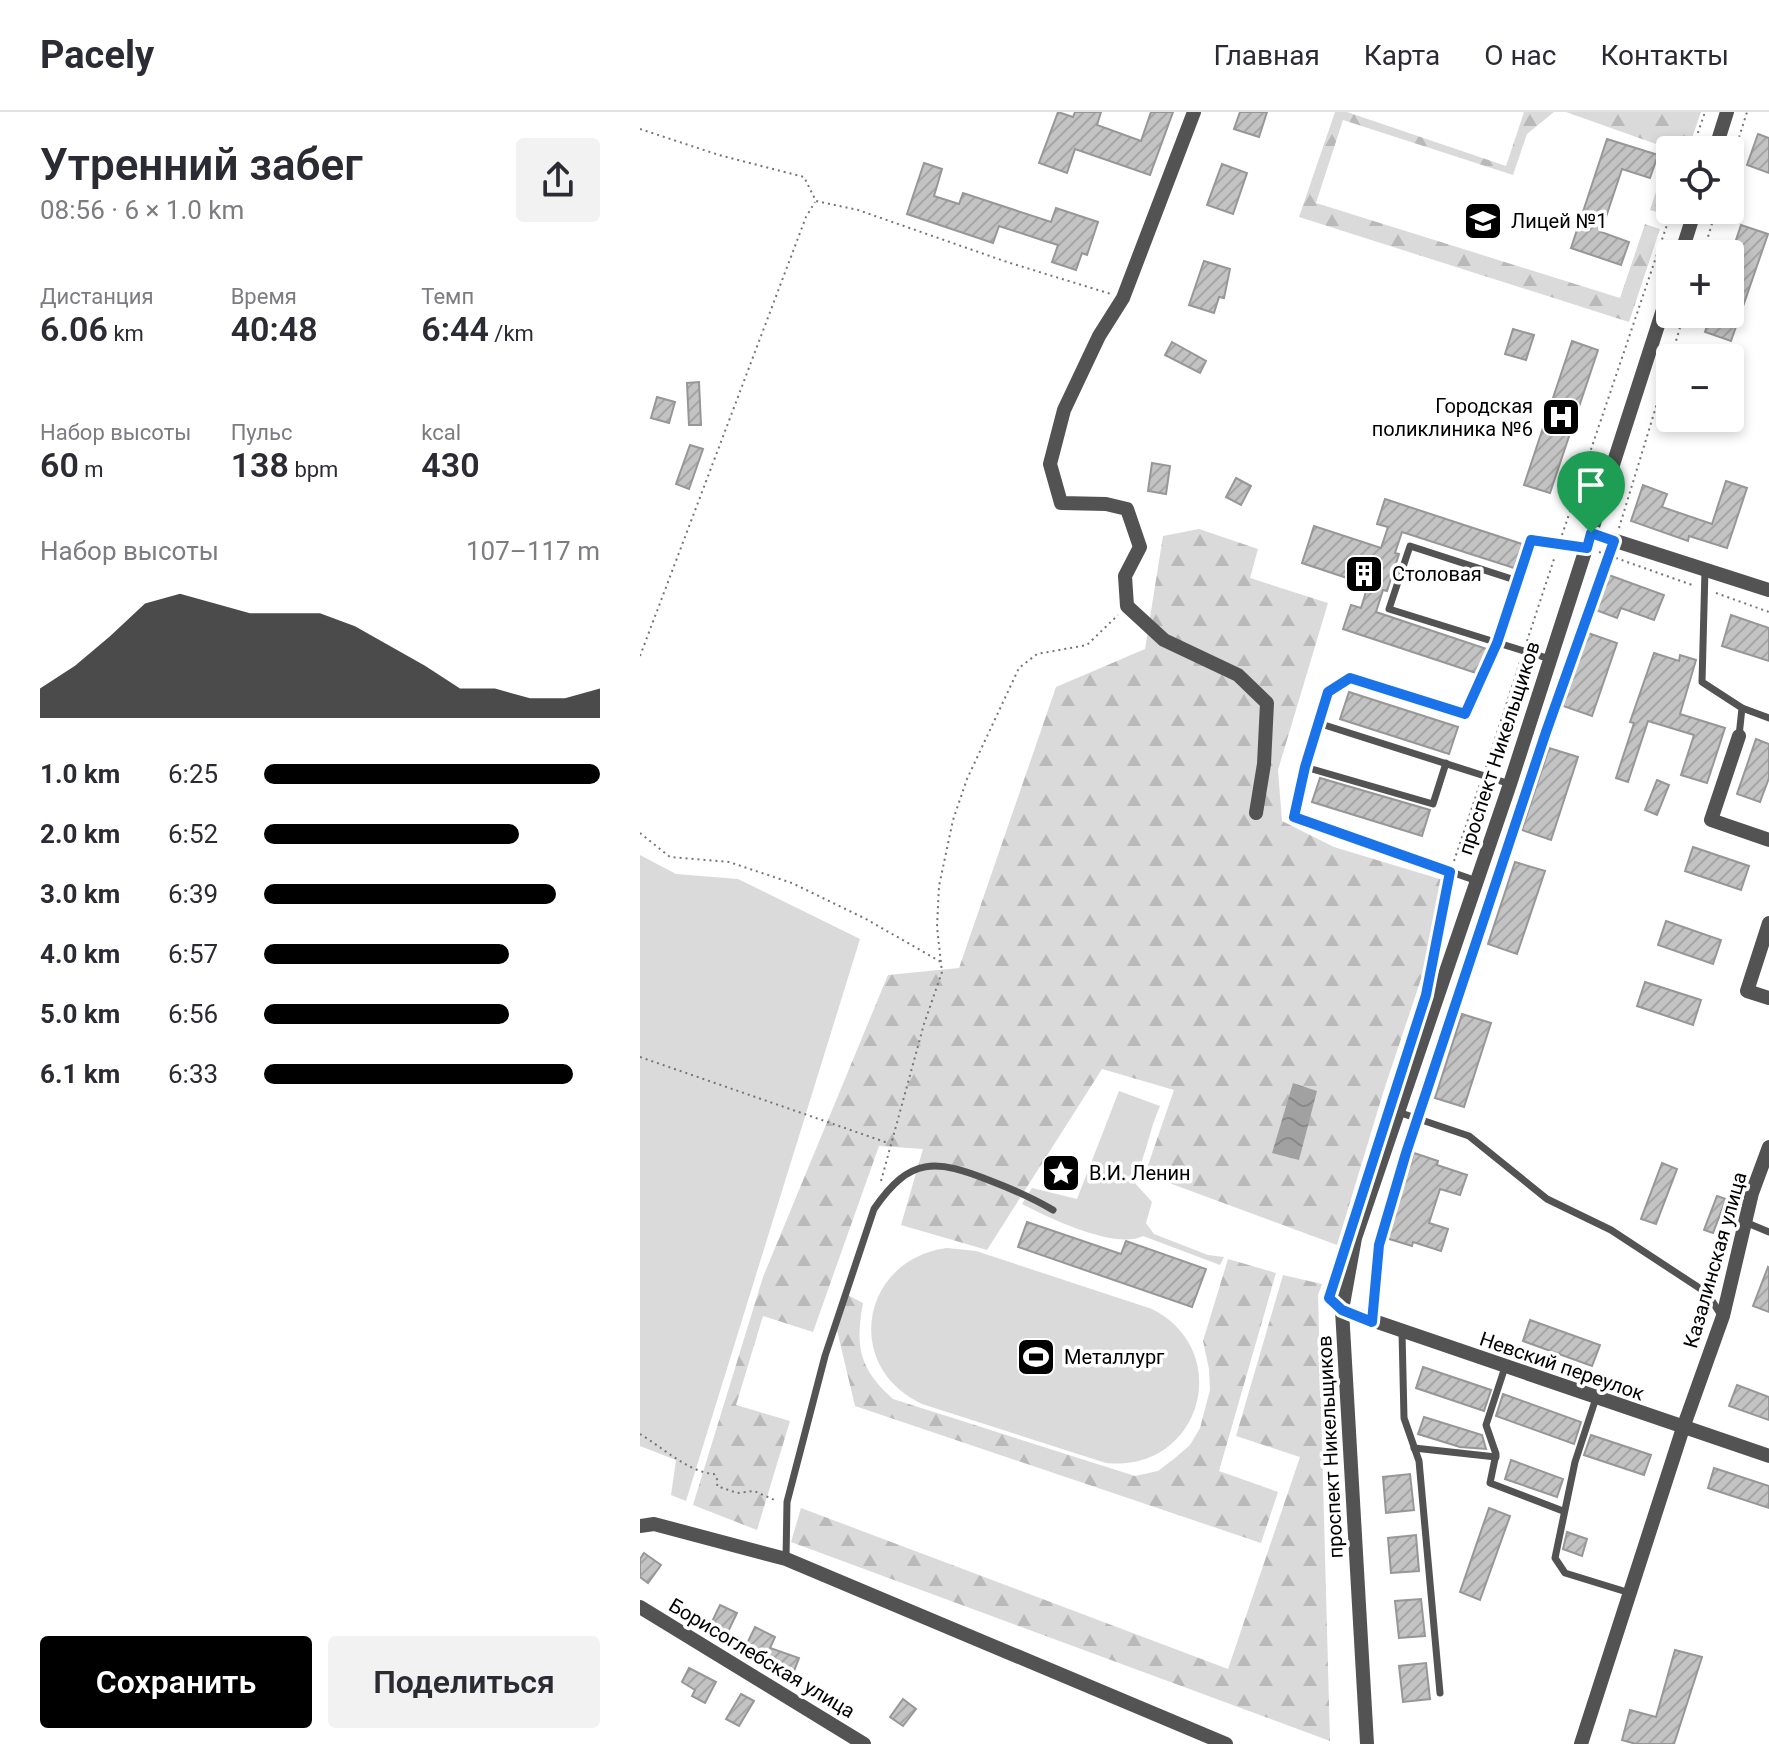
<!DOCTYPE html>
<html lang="ru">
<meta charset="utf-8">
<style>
body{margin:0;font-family:Roboto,sans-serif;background:#f2f2f3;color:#2b2b33;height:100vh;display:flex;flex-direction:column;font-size:30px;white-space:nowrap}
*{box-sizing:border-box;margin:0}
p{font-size:26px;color:#7c7c81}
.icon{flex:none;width:44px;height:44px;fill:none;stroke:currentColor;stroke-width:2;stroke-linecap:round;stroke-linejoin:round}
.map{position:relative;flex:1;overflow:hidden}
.drawer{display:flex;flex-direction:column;background:#fff;width:640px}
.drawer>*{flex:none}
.tools{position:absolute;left:1016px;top:24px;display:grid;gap:16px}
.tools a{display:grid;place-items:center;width:88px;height:88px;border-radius:8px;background:#fff;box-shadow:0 4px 12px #0003;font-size:40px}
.pin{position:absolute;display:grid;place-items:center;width:68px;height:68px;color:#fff;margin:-82px -34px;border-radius:50% 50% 50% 0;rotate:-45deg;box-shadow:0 0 8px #0007}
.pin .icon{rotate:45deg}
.round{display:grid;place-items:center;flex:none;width:84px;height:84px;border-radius:8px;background:#f2f2f3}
.head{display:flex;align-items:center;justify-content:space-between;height:136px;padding:0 40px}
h1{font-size:44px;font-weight:600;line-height:60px}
.stats{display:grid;grid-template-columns:repeat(3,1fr);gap:12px;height:136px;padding:8px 40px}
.stats div{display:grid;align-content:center}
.stats b{font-size:34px;font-weight:600}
.stats small{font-size:22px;font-weight:400}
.stats p{font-size:22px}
.chart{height:224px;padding:16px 40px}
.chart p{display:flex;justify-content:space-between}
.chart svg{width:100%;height:144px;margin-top:8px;fill:#000;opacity:.7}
.button{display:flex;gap:16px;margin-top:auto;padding:16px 40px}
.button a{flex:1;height:92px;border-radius:8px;background:#000;color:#fff;font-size:32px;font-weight:600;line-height:92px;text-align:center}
.button a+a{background:#f2f2f3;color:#2b2b33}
ul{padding:0 40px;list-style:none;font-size:26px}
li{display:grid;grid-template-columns:128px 96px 1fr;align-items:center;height:60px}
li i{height:20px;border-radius:10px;background:#000}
header{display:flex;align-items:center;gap:48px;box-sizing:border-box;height:112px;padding:0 40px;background:#fff;border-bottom:2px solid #e1e1e2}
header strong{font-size:38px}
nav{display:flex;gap:44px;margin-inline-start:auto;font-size:28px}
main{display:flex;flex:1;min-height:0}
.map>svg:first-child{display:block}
.green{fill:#dadada}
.forest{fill:url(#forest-firs)}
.water{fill:url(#water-waves)}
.building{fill:url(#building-hatch);stroke:#979797;stroke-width:2}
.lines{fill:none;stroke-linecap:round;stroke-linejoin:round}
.path{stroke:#757575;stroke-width:2;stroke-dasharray:2 4;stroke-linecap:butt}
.lane{stroke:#535353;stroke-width:7}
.street{stroke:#535353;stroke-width:14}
.route-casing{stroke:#fff;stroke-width:16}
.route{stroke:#1a73e8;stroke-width:10}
.labels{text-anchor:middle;stroke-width:7;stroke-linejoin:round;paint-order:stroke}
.poi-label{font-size:20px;fill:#000;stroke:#fff;text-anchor:start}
.street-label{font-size:20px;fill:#000;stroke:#fff}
</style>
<header>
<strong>Pacely</strong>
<nav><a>Главная</a><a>Карта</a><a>О нас</a><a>Контакты</a></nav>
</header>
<main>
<section class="drawer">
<div class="head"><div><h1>Утренний забег</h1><p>08:56 · 6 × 1.0 km</p></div><a class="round"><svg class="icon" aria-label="share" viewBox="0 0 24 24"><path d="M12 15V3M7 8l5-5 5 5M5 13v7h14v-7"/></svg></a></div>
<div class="stats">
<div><p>Дистанция</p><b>6.06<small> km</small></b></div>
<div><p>Время</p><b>40:48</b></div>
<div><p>Темп</p><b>6:44<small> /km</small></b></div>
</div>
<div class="stats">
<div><p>Набор высоты</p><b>60<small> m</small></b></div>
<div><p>Пульс</p><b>138<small> bpm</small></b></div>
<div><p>kcal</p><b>430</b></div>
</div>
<div class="chart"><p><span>Набор высоты</span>107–117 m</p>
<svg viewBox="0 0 160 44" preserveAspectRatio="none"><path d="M0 44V35L10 28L20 19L30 9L40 6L50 9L60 12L70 12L80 12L90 16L100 22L110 28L120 35L130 35L140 38L150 38L160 35V44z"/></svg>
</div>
<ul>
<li><b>1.0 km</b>6:25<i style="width:100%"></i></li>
<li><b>2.0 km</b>6:52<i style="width:76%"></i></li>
<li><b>3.0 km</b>6:39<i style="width:87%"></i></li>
<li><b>4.0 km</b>6:57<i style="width:73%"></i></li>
<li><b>5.0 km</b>6:56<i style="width:73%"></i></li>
<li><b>6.1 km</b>6:33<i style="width:92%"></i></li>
</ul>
<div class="button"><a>Сохранить</a><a>Поделиться</a></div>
</section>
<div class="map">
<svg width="1129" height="1632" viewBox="0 0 1129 1632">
<defs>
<pattern id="forest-firs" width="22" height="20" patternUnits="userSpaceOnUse" patternTransform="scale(2)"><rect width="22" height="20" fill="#dadada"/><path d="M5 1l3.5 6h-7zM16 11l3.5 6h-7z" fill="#b9b9b9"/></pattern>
<pattern id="water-waves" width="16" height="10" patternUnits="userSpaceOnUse" patternTransform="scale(2)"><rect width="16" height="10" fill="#a1a1a1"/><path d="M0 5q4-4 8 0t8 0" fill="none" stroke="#898989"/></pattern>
<pattern id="building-hatch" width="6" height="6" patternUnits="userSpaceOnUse" patternTransform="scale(2)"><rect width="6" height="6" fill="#c3c3c3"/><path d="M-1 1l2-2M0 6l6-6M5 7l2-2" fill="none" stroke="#a6a6a6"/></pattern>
</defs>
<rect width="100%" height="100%" fill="#fff"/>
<!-- green -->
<g class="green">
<polygon points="0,743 36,762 98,767 220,827 46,1389 31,1383 36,1348 0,1334"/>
<path d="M479,979L520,994C509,1018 506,1046 493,1069L512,1090L506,1111L514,1122L568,1143L584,1145L580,1153L503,1124C475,1138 409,1106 382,1092L392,1076L437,1087Z"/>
<path d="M307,1136L336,1139L512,1197C596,1240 560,1361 466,1351L282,1292C202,1255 221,1147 307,1136Z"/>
</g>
<!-- forest -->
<g class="forest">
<polygon points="695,0 707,0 866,54 884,0 914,0 887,22 873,63 703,8 676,91 980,186 1005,112 1020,117 989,210 659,105"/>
<polygon points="926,0 1061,0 1048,38 1030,38 1030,91 1026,103 1010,98 1030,37"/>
<polygon points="559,417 618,437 610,466 688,491 638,658 642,709 694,735 813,771 744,978 697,1133 505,1062 534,978 462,957 347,1138 261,1113 283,1037 239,1034 173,1220 123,1204 96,1293 150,1309 117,1418 53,1393 123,1165 248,863 319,856 416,575 505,537 523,424"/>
<path d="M588,1147L636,1161L579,1359L638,1380L621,1431L215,1294L196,1214L206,1182L223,1191C215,1234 219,1257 253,1287L495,1364L518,1359L535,1346L550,1333L560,1316L570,1278L569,1257L563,1229Z"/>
<polygon points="643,1163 682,1172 678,1183 690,1629 151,1430 161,1396 588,1557 660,1345 596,1324"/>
</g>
<!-- water -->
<polygon class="water" points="653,971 677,979 659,1048 632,1041"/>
<!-- building -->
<g class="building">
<polygon points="418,0 433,5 435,0 461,0 457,13 501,29 511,0 533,0 510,63 435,37 427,61 399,51"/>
<polygon points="600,0 627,0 619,25 594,17"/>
<polygon points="1118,22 1129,26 1129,61 1107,53"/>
<polygon points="967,27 1018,43 1010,66 982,57 961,120 989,130 981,153 931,136"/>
<polygon points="284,51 302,57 294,84 319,92 323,81 411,110 416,96 458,110 447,143 442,141 436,158 412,150 418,133 405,129 359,114 353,131 267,102"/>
<polygon points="582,52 607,61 593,102 567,93"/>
<polygon points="1101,113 1128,122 1091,229 1065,220 1071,202 1090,202 1090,146"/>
<polygon points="564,149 590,157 584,186 579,185 574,201 549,193"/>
<polygon points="873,217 894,223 886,248 865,242"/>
<polygon points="932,229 958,238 910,381 884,373"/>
<polygon points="532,230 566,249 560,261 525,243"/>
<polygon points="59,270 61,313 49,313 47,271"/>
<polygon points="17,285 35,290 29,311 11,306"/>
<polygon points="50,333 63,337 49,377 36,372"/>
<polygon points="512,351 530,354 526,382 508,379"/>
<polygon points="596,366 611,374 601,393 586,385"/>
<polygon points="1086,369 1107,376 1087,436 1049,424 1048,429 991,409 1003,373 1027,382 1022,395 1072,412"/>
<polygon points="745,387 882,432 874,456 762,420 755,441 759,442 747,479 743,478 736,500 847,537 836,561 703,517 711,493 721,496 728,473 662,451 674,414 741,436 748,415 737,412"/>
<polygon points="966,462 1024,483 1014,508 981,496 977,506 953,497"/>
<polygon points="1091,503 1129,516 1129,549 1082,534"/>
<polygon points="948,521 977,531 952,604 923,594"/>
<polygon points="1014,541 1039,549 1040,543 1056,548 1040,602 1085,616 1067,671 1041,663 1054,623 1008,609 988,670 976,666 994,611 990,610"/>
<polygon points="709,580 818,615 809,642 700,607"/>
<polygon points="1116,627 1129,632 1129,666 1120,690 1097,682"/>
<polygon points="909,636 938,645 911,728 882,718"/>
<polygon points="680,666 790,698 782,724 672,690"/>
<polygon points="1017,668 1029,673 1017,703 1005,698"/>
<polygon points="1053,735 1109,754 1101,778 1045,759"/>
<polygon points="875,750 905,759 877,842 848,832"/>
<polygon points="1026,809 1081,828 1073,852 1018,833"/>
<polygon points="1005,870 1061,888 1053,913 997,894"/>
<polygon points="822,902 851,911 824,995 795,986"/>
<polygon points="774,1041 798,1049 797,1053 827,1063 820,1083 800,1077 789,1111 808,1117 801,1139 773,1130 772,1134 746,1126"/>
<polygon points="1022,1051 1037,1057 1016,1112 1001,1107"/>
<polygon points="1077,1084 1086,1087 1073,1121 1064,1118"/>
<polygon points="387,1110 481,1142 486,1129 566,1157 552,1195 378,1135"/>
<polygon points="1128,1155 1129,1156 1129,1200 1113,1194"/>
<polygon points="890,1208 960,1233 952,1254 883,1229"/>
<polygon points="783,1255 851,1278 844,1299 776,1276"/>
<polygon points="1097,1273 1129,1285 1129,1308 1089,1294"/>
<polygon points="863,1282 941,1310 934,1332 856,1304"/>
<polygon points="784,1305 842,1323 846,1337 820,1335 778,1322"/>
<polygon points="951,1323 1011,1343 1004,1363 944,1343"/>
<polygon points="871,1348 923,1367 917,1385 865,1367"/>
<polygon points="1074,1356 1129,1374 1129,1396 1068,1376"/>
<polygon points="770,1362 774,1398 746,1401 743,1365"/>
<polygon points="849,1396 870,1404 840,1488 820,1480"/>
<polygon points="927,1420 947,1427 942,1444 923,1437"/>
<polygon points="776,1423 779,1459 751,1461 748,1426"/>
<polygon points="4,1441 21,1453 8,1471 0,1465 0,1447"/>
<polygon points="781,1487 785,1524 759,1526 755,1489"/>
<polygon points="80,1493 97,1501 85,1526 68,1518"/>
<polygon points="115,1515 135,1525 130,1536 159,1546 152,1564 103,1540"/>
<polygon points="1035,1538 1062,1545 1034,1632 996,1632 982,1628 990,1598 1016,1605"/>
<polygon points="786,1551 790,1587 763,1590 759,1554"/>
<polygon points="49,1556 76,1570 65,1591 52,1584 55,1578 42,1570"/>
<polygon points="101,1582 114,1589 99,1614 86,1607"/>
<polygon points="263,1587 276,1597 263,1614 250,1605"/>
</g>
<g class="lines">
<!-- path -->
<g class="path">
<polyline points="0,17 79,43 164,65 176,89 218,98 367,150 471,182"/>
<polyline points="1052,38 1065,0"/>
<polyline points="1090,54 1107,0"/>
<polyline points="1063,142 1076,98"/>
<polyline points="1031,246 1044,202"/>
<polyline points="979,416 1030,249"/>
<polyline points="922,423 1032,98"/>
<polyline points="959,440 1055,474"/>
<polyline points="1076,481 1129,500"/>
<polyline points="887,529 915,444"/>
<polyline points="0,544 166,105 175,90"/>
<polyline points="846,655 880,550"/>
<polyline points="0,721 30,745 89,750 152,771 226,807 301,850"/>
<polyline points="814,749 840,672"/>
<polyline points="791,859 808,771"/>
<polyline points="0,945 248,1031"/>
<polyline points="782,995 906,620 970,441"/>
<polyline points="241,1069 284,912 302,860 297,815 299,774 313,708 327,667 379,556 397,542 447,533 478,503"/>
<polyline points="734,1193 739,1133 774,1016"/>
<path d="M0,1322C22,1335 48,1360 74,1362L78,1369L77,1374L97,1381L114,1379L137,1389"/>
</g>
<!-- lane -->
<g class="lane">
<polyline points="1065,458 1062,570 1102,596 1099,624"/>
<polyline points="878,469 770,434 749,497 910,547"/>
<polyline points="1102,596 1129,606"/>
<polyline points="678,611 870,672"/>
<polyline points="665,655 793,692 806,651"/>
<polyline points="837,769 654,705 665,655 688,580 710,566 825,602 857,531 891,428 947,436"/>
<polyline points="758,1000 829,1024 907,1087 971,1118 1067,1181 1081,1203"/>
<polyline points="1105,1110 1129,1120"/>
<polyline points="762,1220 764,1306 779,1349 800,1581"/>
<polyline points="865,1255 846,1313 856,1342 850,1371 923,1399"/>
<polyline points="956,1286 935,1350 915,1446 925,1461 990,1481"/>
<polyline points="774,1336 856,1345"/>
<path d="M146,1447L147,1390L185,1244L234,1097C270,1044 296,1047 351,1069C372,1077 393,1086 413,1098"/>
</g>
<!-- street -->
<g class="street">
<polyline points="554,0 483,186 459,224 424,298 410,352 421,391 466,392 487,397 500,435 485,464 487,494 524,528 598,563 627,591 624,652 616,701"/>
<polyline points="1075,38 1087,0"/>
<polyline points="1041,142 1055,98"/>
<polyline points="951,421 1129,478"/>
<polyline points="1099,624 1071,708 1129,728"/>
<polyline points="1129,811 1107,879 1129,886"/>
<polyline points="702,1198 1129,1344"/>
<polyline points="0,1414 14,1412 146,1447 586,1632"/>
<polyline points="0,1495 224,1632"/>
<polyline points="727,1632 702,1198 715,1126 870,672 1030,176"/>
<polyline points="941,1632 1043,1316 1083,1204 1112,1081 1129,1035"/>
</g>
</g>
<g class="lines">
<!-- route casing -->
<g class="route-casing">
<polygon id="route" points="951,421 974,429 906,620 766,1041 739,1133 732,1210 702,1198 689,1186 786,883 810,760 654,705 665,655 688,580 710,566 825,602 857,531 891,428 947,436"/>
</g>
<!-- route -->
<use href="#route" class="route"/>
</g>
<!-- icons -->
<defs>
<g id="school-square" transform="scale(2)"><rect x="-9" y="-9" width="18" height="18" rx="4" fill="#000" stroke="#fff"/><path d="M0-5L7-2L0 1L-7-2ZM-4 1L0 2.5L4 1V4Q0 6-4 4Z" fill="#fff"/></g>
<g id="hospital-square" transform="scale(2)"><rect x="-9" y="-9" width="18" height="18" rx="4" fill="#000" stroke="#fff"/><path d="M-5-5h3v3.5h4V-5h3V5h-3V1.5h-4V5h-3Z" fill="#fff"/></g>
<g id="building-square" transform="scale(2)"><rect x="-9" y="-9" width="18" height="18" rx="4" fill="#000" stroke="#fff"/><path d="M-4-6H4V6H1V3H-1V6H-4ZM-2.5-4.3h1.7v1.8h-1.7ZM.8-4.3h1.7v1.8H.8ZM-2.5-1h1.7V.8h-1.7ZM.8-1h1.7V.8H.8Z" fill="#fff"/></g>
<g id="sight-square" transform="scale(2)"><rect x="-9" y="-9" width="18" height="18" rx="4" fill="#000" stroke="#fff"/><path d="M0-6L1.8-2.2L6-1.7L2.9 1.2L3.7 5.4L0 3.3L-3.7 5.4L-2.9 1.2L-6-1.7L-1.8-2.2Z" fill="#fff"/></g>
<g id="stadium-square" transform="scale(2)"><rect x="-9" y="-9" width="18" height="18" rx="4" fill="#000" stroke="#fff"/><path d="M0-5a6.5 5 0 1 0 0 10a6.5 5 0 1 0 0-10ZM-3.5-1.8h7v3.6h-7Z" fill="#fff"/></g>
</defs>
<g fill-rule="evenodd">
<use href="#school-square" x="843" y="109"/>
<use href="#hospital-square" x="921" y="305"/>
<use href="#building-square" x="724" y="462"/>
<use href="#sight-square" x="421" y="1061"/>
<use href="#stadium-square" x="396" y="1245"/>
</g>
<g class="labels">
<!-- poi labels -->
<g class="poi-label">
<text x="871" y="116">Лицей №1</text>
<text x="893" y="301" text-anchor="end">Городская<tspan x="893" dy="23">поликлиника №6</tspan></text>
<text x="752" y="469">Столовая</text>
<text x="449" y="1068">В.И. Ленин</text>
<text x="424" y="1252">Металлург</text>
</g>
<!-- street labels -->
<g class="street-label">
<text transform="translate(859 636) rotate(-72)" y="7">проспект Никельщиков</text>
<text transform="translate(1075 1148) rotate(-74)" y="7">Казалинская улица</text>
<text transform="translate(922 1254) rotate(19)" y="7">Невский переулок</text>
<text transform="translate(690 1335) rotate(-93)" y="7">проспект Никельщиков</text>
<text transform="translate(122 1546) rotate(31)" y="7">Борисоглебская улица</text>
</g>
</g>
</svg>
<div class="tools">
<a><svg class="icon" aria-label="locate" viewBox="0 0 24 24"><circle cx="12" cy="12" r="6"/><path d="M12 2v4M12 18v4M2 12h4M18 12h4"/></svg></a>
<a>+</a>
<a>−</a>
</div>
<div class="pin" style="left:951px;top:421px;background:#1e9e55"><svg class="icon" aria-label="arrive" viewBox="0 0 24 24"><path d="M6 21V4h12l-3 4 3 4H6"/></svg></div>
</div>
</main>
